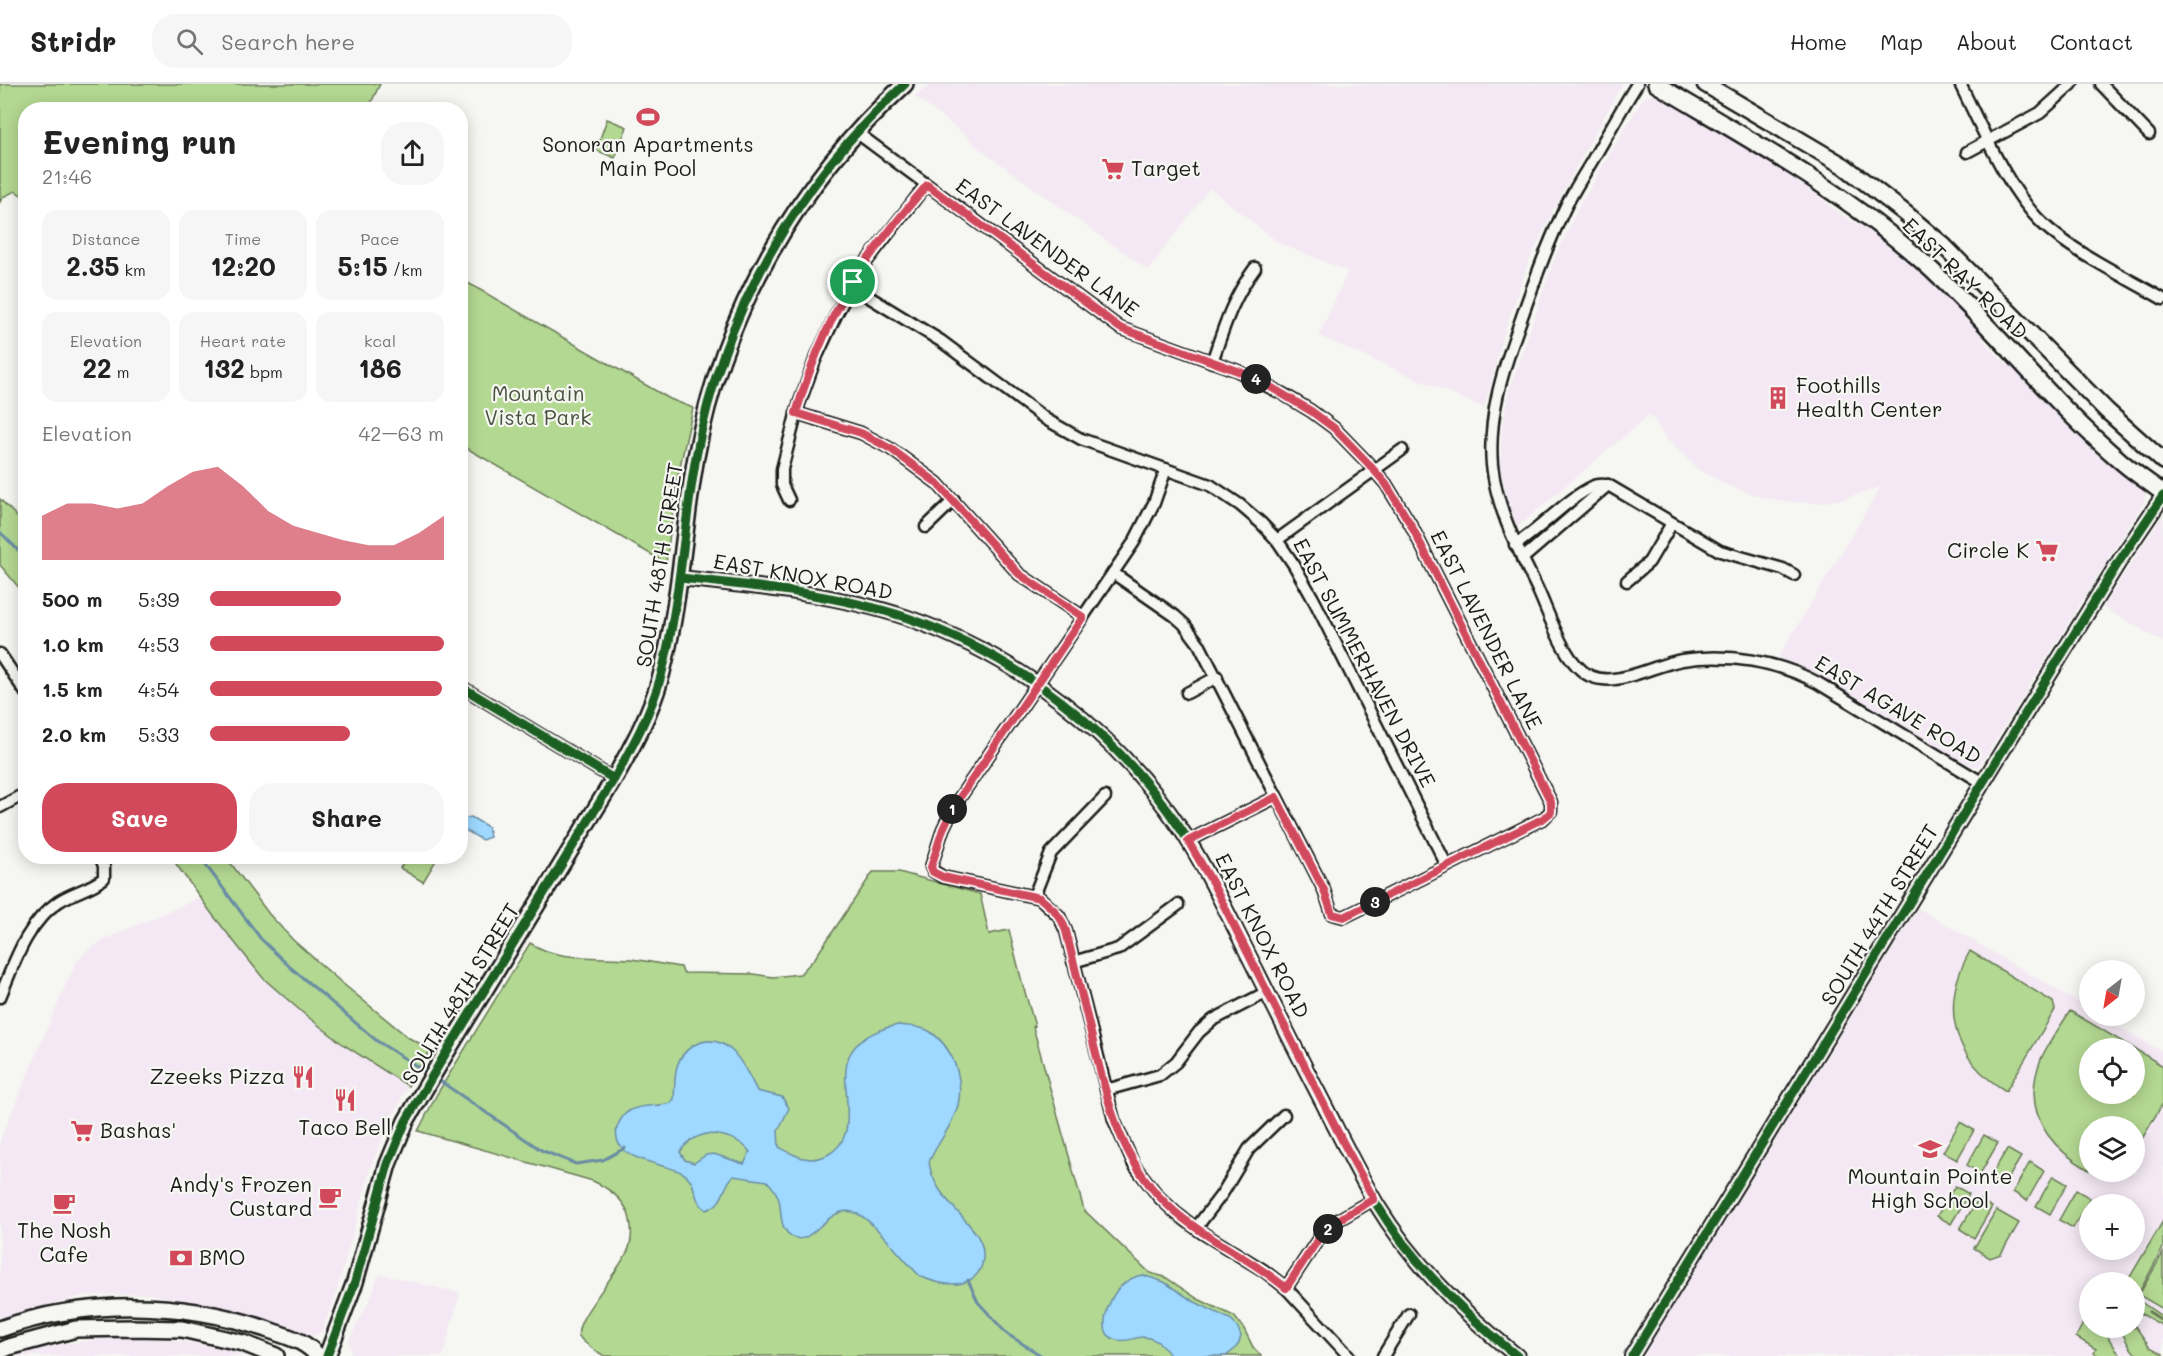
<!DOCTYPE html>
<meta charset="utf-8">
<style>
body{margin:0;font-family:Mali,sans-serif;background:#f6f6f6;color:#222;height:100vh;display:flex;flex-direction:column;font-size:22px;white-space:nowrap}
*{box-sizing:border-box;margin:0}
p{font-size:20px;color:#767676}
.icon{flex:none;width:33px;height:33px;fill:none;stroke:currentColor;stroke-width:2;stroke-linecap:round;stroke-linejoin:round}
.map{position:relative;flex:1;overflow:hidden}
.panel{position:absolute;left:18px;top:18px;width:450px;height:762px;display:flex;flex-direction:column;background:#fff;border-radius:24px;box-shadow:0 3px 15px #0003}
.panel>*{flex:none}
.needle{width:39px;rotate:211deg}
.controls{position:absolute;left:2079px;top:876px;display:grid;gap:12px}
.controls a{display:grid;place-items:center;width:66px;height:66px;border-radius:50%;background:#fff;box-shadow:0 3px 15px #0003;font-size:30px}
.pin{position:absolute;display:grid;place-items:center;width:51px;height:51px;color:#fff;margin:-26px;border:3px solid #fff;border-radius:50%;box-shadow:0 2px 6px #0007}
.km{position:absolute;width:30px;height:30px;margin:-15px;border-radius:50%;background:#222;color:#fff;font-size:16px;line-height:30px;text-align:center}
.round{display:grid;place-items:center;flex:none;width:63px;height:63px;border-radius:24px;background:#f6f6f6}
.overview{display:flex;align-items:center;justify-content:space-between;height:102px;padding:0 24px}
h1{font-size:33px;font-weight:700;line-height:45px}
.figures{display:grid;grid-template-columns:repeat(3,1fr);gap:9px;height:102px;padding:6px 24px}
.figures div{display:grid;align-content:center;border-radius:15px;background:#f6f6f6;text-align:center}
.figures b{font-size:26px;font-weight:700}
.figures small{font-size:16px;font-weight:400}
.figures p{font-size:16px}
.chart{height:168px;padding:12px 24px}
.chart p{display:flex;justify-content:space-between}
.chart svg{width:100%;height:108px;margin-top:6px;fill:#d1495b;opacity:.7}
.action{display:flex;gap:12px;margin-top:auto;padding:12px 24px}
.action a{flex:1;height:69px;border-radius:24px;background:#d1495b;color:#fff;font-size:24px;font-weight:700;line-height:69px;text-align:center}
.action a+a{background:#f6f6f6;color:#222}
ul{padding:0 24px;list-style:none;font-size:20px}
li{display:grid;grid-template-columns:96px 72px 1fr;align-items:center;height:45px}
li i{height:15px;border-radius:8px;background:#d1495b}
header{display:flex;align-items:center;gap:36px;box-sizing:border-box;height:84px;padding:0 30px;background:#fff;border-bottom:2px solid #e0e0e0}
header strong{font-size:28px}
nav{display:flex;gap:33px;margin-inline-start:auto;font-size:21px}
.search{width:420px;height:54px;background:#f6f6f6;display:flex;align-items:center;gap:15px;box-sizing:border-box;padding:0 21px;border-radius:24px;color:#767676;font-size:22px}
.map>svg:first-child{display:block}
.built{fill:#f3e8f3;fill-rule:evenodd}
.green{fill:#b3d892;stroke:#687a57;stroke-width:1.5}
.water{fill:#9fd9ff;stroke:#6b8da4;stroke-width:1.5;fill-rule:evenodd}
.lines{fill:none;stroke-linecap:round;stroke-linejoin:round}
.stream{stroke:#6b8da4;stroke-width:3}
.minor-casing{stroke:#1c1c1c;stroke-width:15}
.tertiary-casing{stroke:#1c1c1c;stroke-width:18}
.secondary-casing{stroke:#1c1c1c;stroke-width:20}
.minor{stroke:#f6f6f2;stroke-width:10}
.tertiary{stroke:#f6f6f2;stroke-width:14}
.secondary{stroke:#f6f6f2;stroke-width:15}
.cycleway-casing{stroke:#f6f6f2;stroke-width:13}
.cycleway{stroke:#1b5e20;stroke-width:9}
.route-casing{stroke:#fff;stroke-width:12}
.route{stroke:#d1495b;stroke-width:8}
.labels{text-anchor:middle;stroke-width:4.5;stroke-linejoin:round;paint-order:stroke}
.poi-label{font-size:21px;fill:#1c1c1c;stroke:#f6f6f2}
.street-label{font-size:21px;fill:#1c1c1c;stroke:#f6f6f2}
.park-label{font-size:21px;fill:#49543f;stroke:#f6f6f2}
</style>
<header>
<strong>Stridr</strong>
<div class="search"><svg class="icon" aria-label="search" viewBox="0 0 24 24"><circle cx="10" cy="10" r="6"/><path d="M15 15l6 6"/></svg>Search here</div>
<nav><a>Home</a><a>Map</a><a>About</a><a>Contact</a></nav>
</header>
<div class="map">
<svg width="2163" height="1272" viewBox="0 0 2163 1272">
<rect width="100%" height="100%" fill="#f6f6f2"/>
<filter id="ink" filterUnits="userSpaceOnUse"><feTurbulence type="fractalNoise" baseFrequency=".0167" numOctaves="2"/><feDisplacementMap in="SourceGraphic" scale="12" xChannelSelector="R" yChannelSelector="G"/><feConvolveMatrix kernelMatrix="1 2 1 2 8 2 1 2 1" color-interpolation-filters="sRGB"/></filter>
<g filter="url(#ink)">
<!-- built -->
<g class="built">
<polygon points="931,0 1622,0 1557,118 1528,179 1504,249 1484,324 1319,252 1348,187 1279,159 1210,104 1148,186 973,60 974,58 915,12"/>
<polygon points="1653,10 1663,13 1766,74 1852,138 1870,143 1975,239 1984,258 2003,277 2032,297 2104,372 2144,407 2146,412 2143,419 1980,681 1975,682 1968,680 1839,602 1801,582 1778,574 1881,403 1843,415 1817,419 1791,418 1761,413 1725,400 1698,385 1667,356 1650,330 1517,443 1509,421 1500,383 1502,346 1508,311 1555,173 1581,119 1643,14"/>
<polygon points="2163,431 2163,558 2103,523"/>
<polygon points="201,813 263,894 303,929 344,961 408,1002 385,1047 372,1080 337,1206 323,1245 316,1251 305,1252 246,1231 152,1210 85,1211 0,1235 0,1056 67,898 77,878 87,866 108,854"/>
<path d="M1918,824L2089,925L2090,932H2100L2163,968V1272H1643ZM2090,964H2134V1010H2090ZM2090,1042H2134V1088H2090ZM2090,1120H2134V1166H2090ZM2090,1198H2134V1244H2090Z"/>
<polygon points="379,1190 460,1209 443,1272 356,1272 351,1268 349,1256 370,1216"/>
<polygon points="121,1253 181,1257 220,1264 248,1272 14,1272 60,1260"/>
</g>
<!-- green -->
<g class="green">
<polygon points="0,0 380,0 368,25 26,26 25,113 15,107 3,113 0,118"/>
<polygon points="607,35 627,43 615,74 596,66"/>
<polygon points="461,195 670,315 693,324 677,396 666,479 461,361"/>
<polygon points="0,415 25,441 25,511 0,481"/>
<polygon points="171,773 226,773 269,830 293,856 342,899 409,954 431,965 408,1002 344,961 303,929 263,894 212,830"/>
<polygon points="407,773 407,772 438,773 423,798 400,784"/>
<path d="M873,788H899L980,810L989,850L1009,846L1022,898L1035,942L1033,943L1084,1126L1150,1189L1165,1193L1198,1215L1234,1232L1244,1245L1253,1263L1261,1272H604C597,1267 583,1260 579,1252C573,1236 622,1185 629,1164C632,1155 632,1145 630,1136C627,1117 610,1105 593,1097L418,1047L437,1010L530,859C559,878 597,872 631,875C648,877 665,881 681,883L683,889L753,890L773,893L800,890L815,874Z"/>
<path d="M1970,867L2053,918L2055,926L2006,1007C1952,975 1939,922 1970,867Z"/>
<path d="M2070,927L2133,964H2090V1010H2134L2135,965L2163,982V1019L2135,1067L2134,1042H2090L2089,1086C2046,1061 2021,1026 2041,975C2048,958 2061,942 2070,927Z"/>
<polygon points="1960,1038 1974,1046 1957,1076 1943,1068"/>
<polygon points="1984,1051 1998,1059 1980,1090 1967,1081"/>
<polygon points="2007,1065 2021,1073 2003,1103 1989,1095"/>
<polygon points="2030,1078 2044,1087 2027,1117 2013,1108"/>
<polygon points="2053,1092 2067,1100 2050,1130 2036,1122"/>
<polygon points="1955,1102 1969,1110 1951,1140 1937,1132"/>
<polygon points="2076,1106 2090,1114 2073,1144 2059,1136"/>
<polygon points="1978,1115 1992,1123 1974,1154 1960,1145"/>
<polygon points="1996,1126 2019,1139 2001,1170 1990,1174 1974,1164"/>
<polygon points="2163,1137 2163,1164 2135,1216 2134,1198 2127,1198"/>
<polygon points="2163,1169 2163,1225 2139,1211"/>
<polygon points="2138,1216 2163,1233 2163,1236 2149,1227 2148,1228 2163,1238 2163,1242 2138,1228"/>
<polygon points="2089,1228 2090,1244 2107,1244 2109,1255 2121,1272 2099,1272 2094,1269 2096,1265 2076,1253"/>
<path d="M2135,1242L2150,1263L2163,1270V1272H2138C2130,1265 2124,1254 2121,1244H2134Z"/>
</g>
<!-- water -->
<g class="water">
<polygon points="471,733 488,743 490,753 482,756 467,747 461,748 461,735"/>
<path d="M898,941C909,942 920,942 929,947C953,962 964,995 958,1021C953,1042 937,1059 929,1078C933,1110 961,1127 977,1151C986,1165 986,1187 970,1196C955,1204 934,1199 920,1192C903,1176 876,1139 858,1130C827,1115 812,1169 790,1151C779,1143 782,1128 779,1116C777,1109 772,1102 767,1097L733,1092C722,1104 725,1120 706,1126C691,1115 698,1098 683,1089C664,1078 610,1078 617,1044C619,1037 624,1029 631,1026C642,1020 659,1023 671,1019L674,1015C675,1004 674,993 677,982C680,973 686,966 694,961C728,944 745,983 757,1007L782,1013L789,1024L778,1047L779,1063C795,1072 809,1080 827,1071C864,1052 837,1002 849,972C858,953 879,945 898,941ZM706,1050C722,1050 741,1055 750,1068L744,1080L714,1070L706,1071L694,1079L685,1076L680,1068C686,1058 694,1053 706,1050Z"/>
<path d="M1143,1191L1164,1198L1193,1217L1232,1236L1238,1244L1241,1252L1239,1259L1235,1265L1226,1272H1170C1167,1266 1163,1262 1158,1258C1138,1246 1133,1260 1117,1256C1094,1251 1109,1214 1119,1204C1126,1197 1133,1192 1143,1191Z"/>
</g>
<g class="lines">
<!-- stream -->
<g class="stream">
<polyline points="0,448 26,474"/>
<polyline points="199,772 261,855 290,883 377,957 429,990"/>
<polyline points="437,995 541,1066 576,1080 603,1076 625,1064"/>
<polyline points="968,1196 978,1218 1007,1250 1042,1272"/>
</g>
<!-- minor casing -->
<g class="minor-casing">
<g id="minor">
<path d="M1637,0C1620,27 1605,55 1589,82C1580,97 1571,111 1564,126C1546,164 1532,204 1518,244C1502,289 1488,333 1492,381C1497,426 1518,465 1537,504C1549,529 1564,580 1590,592C1617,604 1653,581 1682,576C1728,569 1777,577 1818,599L1983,699"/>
<path d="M1960,0C1982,44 2007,105 2042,139C2072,168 2126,193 2163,215"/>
<polyline points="2101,0 2149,50"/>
<polyline points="856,48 1120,244 1238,287 1283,310 1311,327 1334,344 1366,377 1386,400 1411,441 1551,718 1551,727 1544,734 1344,833 1332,830 1324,806 1199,560 1184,540 1175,532 1113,489"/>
<polyline points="1967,68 2040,29 2072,0"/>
<polyline points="851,202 941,257 1047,336 1081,355 1210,401 1240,421 1261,439 1277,456 1294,481 1315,518 1447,782"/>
<path d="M1212,278C1224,243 1232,215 1255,184"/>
<polyline points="796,329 861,349 891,365 937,399 1019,490 1083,533"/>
<polyline points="1166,385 1154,419 1134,458 954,722 943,745 931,783 933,787 943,793 1040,814 1059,832 1066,847 1114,1036 1134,1081 1159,1113 1176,1129 1201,1148 1263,1186 1286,1204 1349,1272"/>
<polyline points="789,416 782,401 782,385 798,323 815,276 837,229 860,186 926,101"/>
<polyline points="926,443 954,416"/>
<polyline points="1277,456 1402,366"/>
<path d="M1515,461C1542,444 1566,415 1594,402C1598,400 1603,401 1608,401L1720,467L1783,485L1794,491"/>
<polyline points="1522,475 1608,401"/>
<polyline points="1627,497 1649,478 1672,439"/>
<polyline points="0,570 26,609"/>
<polyline points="460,602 614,695"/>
<polyline points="1187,609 1217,593"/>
<polyline points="0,723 26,709"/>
<polyline points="1188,757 1276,713"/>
<polyline points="1034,812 1051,769 1105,713"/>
<polyline points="1073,878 1118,865 1178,821"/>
<path d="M0,913C14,880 26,840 58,818C73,808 91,805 104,794V782L100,772"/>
<polyline points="1106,1006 1160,991 1176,978 1199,948 1213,936 1267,908"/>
<polyline points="1196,1144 1222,1110 1249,1065 1284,1031"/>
<polyline points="1286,1204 1321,1151 1338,1136 1374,1115"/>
<polyline points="1383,1272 1409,1230"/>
</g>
</g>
<!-- tertiary casing -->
<g class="tertiary-casing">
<g id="tertiary">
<path d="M680,494C754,502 837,510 908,534C1019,573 1117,649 1182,747C1203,778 1218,811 1235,844C1262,898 1289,953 1317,1007C1337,1045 1355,1084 1377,1121C1413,1180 1463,1229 1517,1272"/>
<polyline points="1632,1272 2001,669 2120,476 2163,412"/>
</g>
</g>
<!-- secondary casing -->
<g class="secondary-casing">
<g id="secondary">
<path d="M1656,0C1748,55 1844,107 1924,179C1994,242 2051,319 2123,379C2136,390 2150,399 2163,409"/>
<polyline points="1705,0 1844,82 1905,129 1944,162 2107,327 2163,377"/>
<path d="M0,1245C85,1215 182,1216 266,1245C287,1253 303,1255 318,1272"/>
<polyline points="0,1267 9,1263 76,1245 131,1244 182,1245 243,1259 276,1272"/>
<path d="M327,1272L355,1198L388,1080L406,1037L444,972L614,695C632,663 651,629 661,592C680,520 683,446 696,373C722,230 798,97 905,0"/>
</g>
</g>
<!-- minor -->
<use href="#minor" class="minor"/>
<!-- tertiary -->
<use href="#tertiary" class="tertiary"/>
<!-- secondary -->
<use href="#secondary" class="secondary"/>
<!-- cycleway casing -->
<g class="cycleway-casing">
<g id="cycleway">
<path d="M680,494C754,502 837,510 908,534C1019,573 1117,649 1182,747C1203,778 1218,811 1235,844C1262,898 1289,953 1317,1007C1337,1045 1355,1084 1377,1121C1413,1180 1463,1229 1517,1272"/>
<polyline points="460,602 614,695"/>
<path d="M327,1272L355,1198L388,1080L406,1037L444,972L614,695C632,663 651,629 661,592C680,520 683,446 696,373C722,230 798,97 905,0"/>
<polyline points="1632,1272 2001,669 2120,476 2163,412"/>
</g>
</g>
<!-- cycleway -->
<use href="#cycleway" class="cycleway"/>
</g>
</g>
<g class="lines" filter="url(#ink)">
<!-- route casing -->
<g class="route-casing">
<path id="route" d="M927,101L1120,244L1238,287L1262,298L1311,327L1334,344L1366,377L1386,400L1411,441L1551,718V728L1544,734L1344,833L1332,830L1324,806L1276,713L1188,757L1212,798L1344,1060L1374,1115L1338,1136L1321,1151L1286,1204C1251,1174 1208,1157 1174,1127C1122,1081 1110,1025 1094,962C1085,923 1075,885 1066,847L1062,837L1054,826L1040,814L943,793L933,788L931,783L943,745L954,722L1083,533L1019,490L937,399L891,365L861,349L796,329C811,279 832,228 861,185C881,156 904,128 927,101Z"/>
</g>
<!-- route -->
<use href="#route" class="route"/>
</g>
<!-- icons -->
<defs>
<g id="stadium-bare" transform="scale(1.8)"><path d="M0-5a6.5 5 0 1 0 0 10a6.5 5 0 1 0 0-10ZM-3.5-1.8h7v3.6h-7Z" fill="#d1495b" stroke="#f6f6f2" stroke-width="2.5" paint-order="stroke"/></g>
<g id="supermarket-bare" transform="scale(1.8)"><path d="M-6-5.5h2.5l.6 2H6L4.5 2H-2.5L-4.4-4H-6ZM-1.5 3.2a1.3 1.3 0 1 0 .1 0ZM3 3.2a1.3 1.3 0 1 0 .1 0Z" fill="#d1495b" stroke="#f6f6f2" stroke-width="2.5" paint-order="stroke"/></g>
<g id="building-bare" transform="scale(1.8)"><path d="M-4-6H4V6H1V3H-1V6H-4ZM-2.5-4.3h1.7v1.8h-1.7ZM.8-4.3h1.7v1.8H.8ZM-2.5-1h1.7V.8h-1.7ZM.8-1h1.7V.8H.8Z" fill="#d1495b" stroke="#f6f6f2" stroke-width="2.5" paint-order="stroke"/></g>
<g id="restaurant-bare" transform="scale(1.8)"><path d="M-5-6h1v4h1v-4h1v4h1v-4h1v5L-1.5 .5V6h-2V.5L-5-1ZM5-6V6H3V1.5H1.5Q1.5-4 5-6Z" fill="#d1495b" stroke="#f6f6f2" stroke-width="2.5" paint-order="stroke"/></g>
<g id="school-bare" transform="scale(1.8)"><path d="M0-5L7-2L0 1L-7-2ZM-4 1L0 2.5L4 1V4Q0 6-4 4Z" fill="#d1495b" stroke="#f6f6f2" stroke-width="2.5" paint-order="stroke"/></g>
<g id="cafe-bare" transform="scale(1.8)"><path d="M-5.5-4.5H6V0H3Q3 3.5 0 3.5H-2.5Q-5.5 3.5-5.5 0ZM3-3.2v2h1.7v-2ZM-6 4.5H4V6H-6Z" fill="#d1495b" stroke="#f6f6f2" stroke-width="2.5" paint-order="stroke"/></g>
<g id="bank-bare" transform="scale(1.8)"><path d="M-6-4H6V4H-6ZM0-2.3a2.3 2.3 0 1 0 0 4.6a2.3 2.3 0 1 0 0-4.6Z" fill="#d1495b" stroke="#f6f6f2" stroke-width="2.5" paint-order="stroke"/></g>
</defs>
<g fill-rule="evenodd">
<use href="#stadium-bare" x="648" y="33"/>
<use href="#supermarket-bare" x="1113" y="85"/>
<use href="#building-bare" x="1778" y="314"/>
<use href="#supermarket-bare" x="2047" y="467"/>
<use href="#restaurant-bare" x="303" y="993"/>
<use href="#restaurant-bare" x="345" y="1016"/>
<use href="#supermarket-bare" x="82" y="1047"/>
<use href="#school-bare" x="1930" y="1065"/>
<use href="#cafe-bare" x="330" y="1113"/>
<use href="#cafe-bare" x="64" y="1119"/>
<use href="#bank-bare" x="181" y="1174"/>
</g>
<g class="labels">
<!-- poi labels -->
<g class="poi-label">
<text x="648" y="68">Sonoran Apartments<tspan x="648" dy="24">Main Pool</tspan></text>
<text x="1131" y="92" text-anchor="start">Target</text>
<text x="1796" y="309" text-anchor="start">Foothills<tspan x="1796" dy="24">Health Center</tspan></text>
<text x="2029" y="474" text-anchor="end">Circle K</text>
<text x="285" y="1000" text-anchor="end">Zzeeks Pizza</text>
<text x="345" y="1051">Taco Bell</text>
<text x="100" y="1054" text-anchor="start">Bashas'</text>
<text x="1930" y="1100">Mountain Pointe<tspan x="1930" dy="24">High School</tspan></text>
<text x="312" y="1108" text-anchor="end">Andy's Frozen<tspan x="312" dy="24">Custard</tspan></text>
<text x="64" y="1154">The Nosh<tspan x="64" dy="24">Cafe</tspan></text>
<text x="199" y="1181" text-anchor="start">BMO</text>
</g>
<!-- street labels -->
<g class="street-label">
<text transform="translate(1047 164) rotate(36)" y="7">EAST LAVENDER LANE</text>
<text transform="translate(1965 195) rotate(44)" y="7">EAST RAY ROAD</text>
<text transform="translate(660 481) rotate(-81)" y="7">SOUTH 48TH STREET</text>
<text transform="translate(803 493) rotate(10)" y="7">EAST KNOX ROAD</text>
<text transform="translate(1486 546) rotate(63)" y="7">EAST LAVENDER LANE</text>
<text transform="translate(1364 579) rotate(62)" y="7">EAST SUMMERHAVEN DRIVE</text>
<text transform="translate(1898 626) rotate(31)" y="7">EAST AGAVE ROAD</text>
<text transform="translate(1880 831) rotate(-59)" y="7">SOUTH 44TH STREET</text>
<text transform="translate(1262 852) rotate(63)" y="7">EAST KNOX ROAD</text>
<text transform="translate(461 910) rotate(-59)" y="7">SOUTH 48TH STREET</text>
</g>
<!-- park labels -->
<g class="park-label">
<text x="538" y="317">Mountain<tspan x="538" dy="24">Vista Park</tspan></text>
</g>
</g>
</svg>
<div class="controls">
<a><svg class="needle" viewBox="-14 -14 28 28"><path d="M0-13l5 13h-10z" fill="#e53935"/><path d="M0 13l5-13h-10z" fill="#767676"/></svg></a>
<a><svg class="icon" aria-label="locate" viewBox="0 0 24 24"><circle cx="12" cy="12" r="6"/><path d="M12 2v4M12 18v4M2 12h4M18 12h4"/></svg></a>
<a><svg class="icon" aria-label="layers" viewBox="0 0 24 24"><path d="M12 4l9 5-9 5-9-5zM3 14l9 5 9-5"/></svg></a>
<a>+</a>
<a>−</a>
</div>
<div class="pin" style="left:853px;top:198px;background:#1e9e55"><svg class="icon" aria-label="arrive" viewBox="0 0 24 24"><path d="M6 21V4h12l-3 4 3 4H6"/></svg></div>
<b class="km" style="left:952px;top:725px">1</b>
<b class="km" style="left:1328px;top:1145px">2</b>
<b class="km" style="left:1375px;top:818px">3</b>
<b class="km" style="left:1256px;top:295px">4</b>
<section class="panel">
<div class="overview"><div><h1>Evening run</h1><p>21:46</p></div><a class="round"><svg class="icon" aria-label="share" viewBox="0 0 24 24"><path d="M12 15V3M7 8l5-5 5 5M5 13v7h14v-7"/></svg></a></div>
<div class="figures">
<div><p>Distance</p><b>2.35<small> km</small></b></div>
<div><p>Time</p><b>12:20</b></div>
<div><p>Pace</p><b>5:15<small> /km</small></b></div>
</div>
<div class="figures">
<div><p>Elevation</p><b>22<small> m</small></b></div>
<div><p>Heart rate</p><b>132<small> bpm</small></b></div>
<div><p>kcal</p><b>186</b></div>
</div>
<div class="chart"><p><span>Elevation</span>42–63 m</p>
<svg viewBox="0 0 160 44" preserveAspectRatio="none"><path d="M0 44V26L10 21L20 21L30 23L40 21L50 14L60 8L70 6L80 14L90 24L100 30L110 33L120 36L130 38L140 38L150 33L160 26V44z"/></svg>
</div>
<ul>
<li><b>500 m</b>5:39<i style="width:56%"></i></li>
<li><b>1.0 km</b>4:53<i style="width:100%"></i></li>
<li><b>1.5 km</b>4:54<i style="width:99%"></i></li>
<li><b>2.0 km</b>5:33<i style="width:60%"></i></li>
</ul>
<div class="action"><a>Save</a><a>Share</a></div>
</section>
</div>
